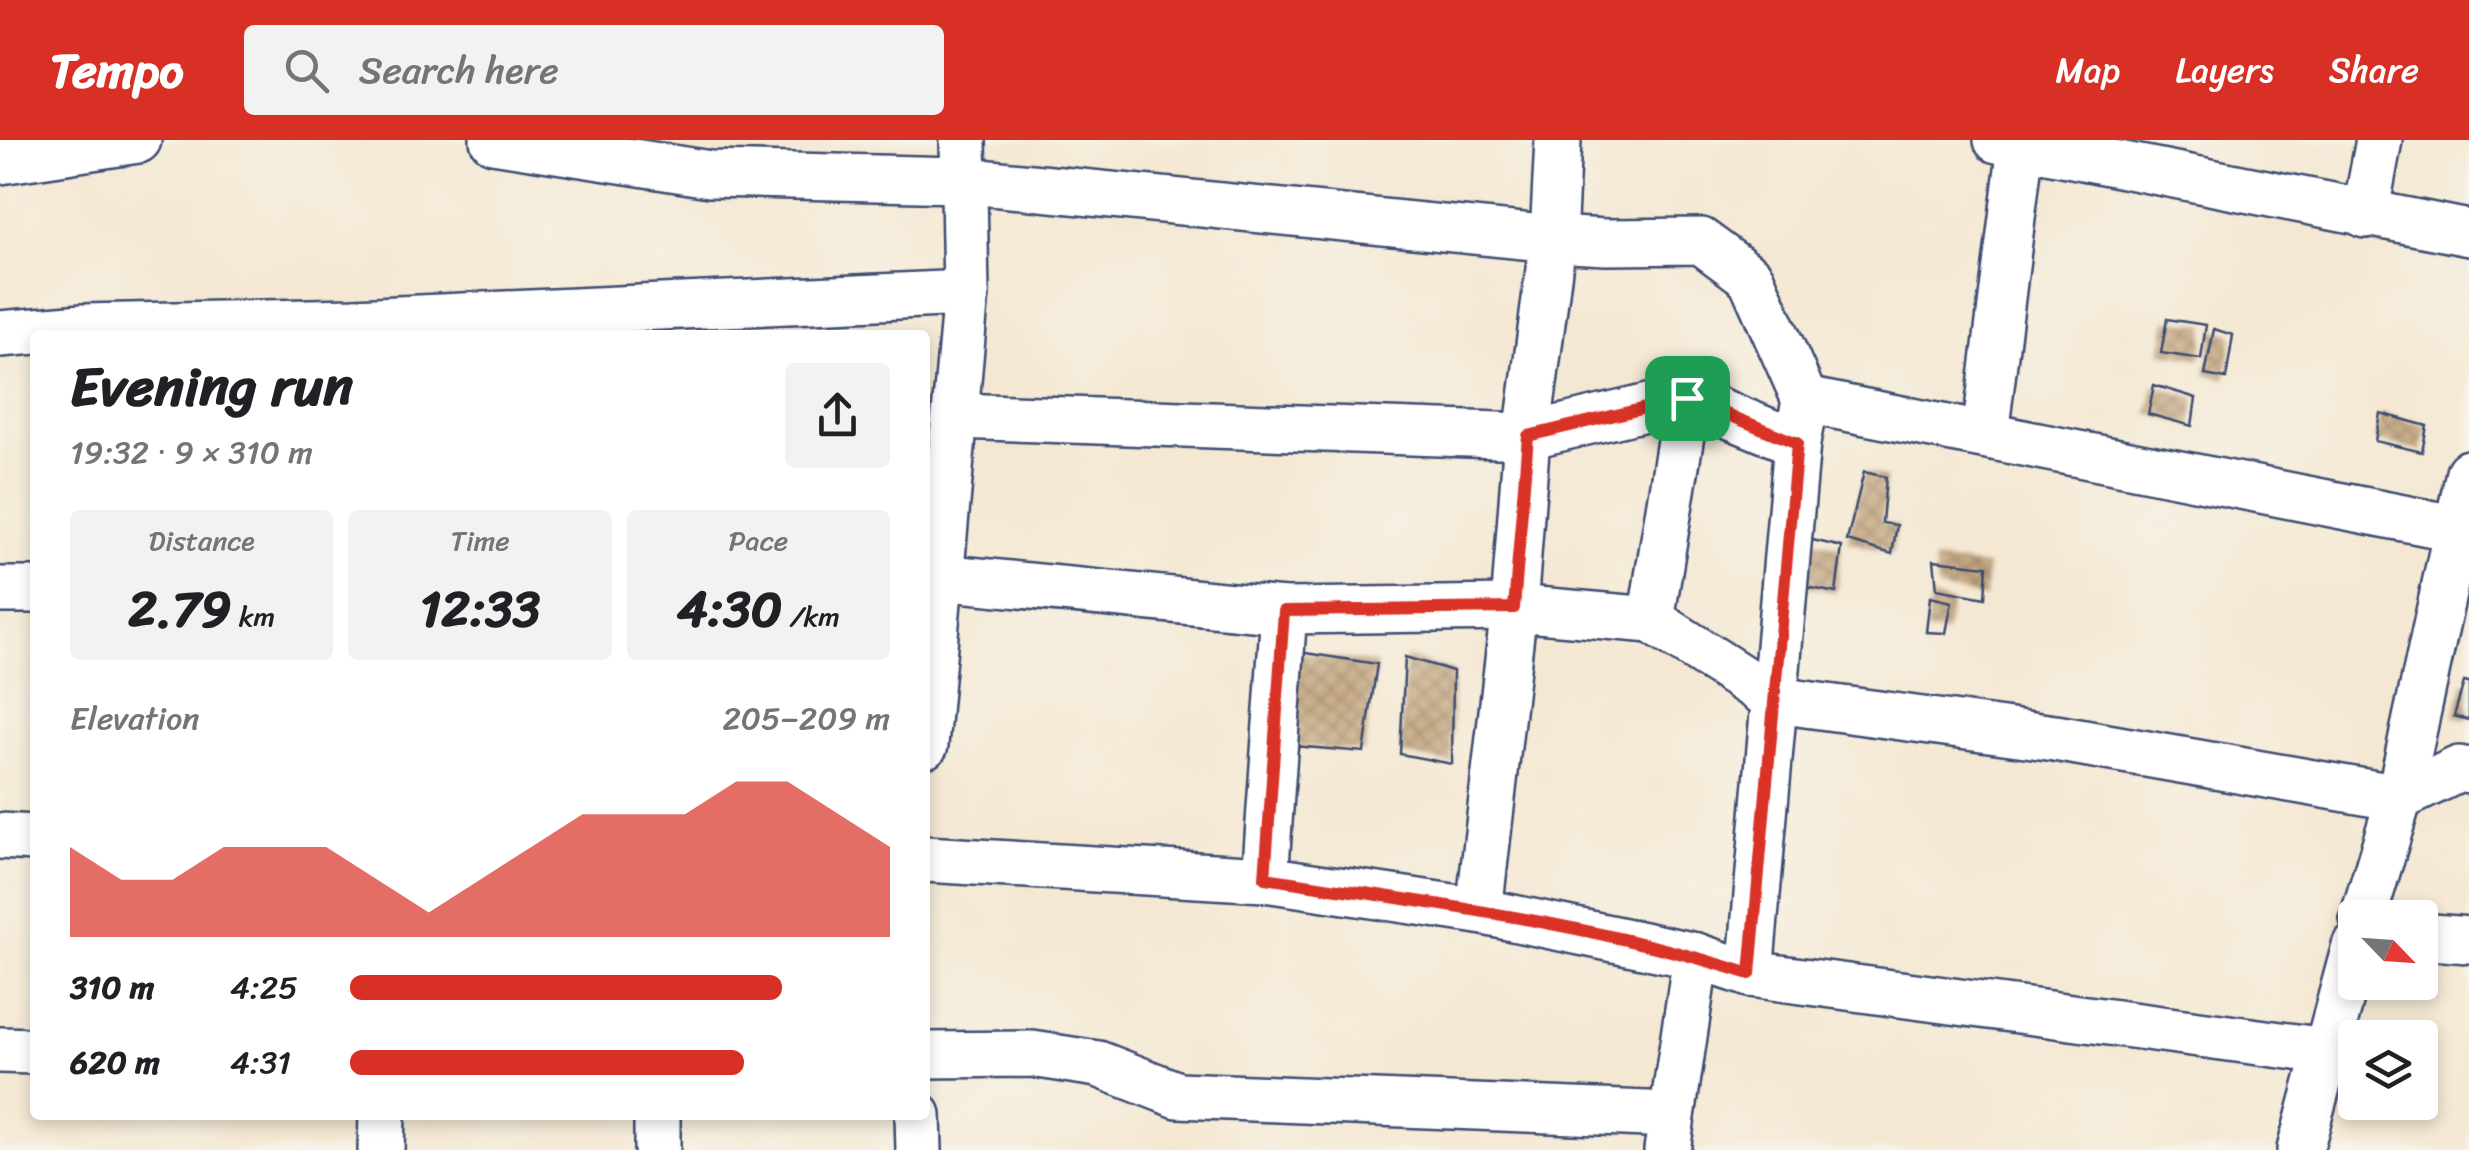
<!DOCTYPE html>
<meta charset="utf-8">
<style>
body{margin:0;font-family:Sriracha,sans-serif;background:#f2f2f2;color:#202124;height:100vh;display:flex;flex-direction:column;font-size:38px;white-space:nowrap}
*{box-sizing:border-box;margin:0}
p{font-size:32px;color:#757577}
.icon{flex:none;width:55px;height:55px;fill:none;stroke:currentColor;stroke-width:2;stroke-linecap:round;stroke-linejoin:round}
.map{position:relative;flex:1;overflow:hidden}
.panel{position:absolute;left:30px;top:190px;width:900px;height:790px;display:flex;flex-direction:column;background:#fff;border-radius:10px;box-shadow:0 5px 15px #0003}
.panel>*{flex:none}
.needle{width:65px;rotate:115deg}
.controls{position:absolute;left:2338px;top:760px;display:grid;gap:20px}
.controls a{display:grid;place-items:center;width:100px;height:100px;border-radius:10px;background:#fff;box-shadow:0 5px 15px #0003;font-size:50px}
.pin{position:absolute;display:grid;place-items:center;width:85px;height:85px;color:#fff;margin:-42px;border-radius:20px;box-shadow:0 5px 15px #0006}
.round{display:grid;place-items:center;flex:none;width:105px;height:105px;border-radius:10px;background:#f2f2f2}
.head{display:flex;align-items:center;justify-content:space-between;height:170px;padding:0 40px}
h1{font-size:55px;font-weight:800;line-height:75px}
.metrics{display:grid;grid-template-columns:repeat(3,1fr);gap:15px;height:170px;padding:10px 40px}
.metrics div{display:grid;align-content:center;border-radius:10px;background:#f2f2f2;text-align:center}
.metrics b{font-size:50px;font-weight:800}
.metrics small{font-size:28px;font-weight:400}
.metrics p{font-size:28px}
.chart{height:280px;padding:20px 40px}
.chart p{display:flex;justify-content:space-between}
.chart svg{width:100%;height:180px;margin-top:10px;fill:#d93025;opacity:.7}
ul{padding:0 40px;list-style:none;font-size:32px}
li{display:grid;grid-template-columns:160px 120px 1fr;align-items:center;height:75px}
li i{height:25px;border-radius:12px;background:#d93025}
header{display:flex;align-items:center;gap:60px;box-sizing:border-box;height:140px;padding:0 50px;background:#d93025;color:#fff}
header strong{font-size:48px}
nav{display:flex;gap:55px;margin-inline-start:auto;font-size:35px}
.search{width:700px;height:90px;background:#f2f2f2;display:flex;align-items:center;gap:25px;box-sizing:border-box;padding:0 35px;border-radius:10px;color:#757577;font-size:38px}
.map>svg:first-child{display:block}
.building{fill:url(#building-cross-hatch)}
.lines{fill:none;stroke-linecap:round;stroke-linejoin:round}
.street-casing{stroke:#3c4b70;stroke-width:50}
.street{stroke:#fff;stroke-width:45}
.route-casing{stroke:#fff;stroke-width:20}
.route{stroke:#d93025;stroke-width:12}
</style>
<header>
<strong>Tempo</strong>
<div class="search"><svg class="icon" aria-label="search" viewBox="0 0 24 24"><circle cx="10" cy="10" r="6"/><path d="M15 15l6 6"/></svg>Search here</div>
<nav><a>Map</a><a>Layers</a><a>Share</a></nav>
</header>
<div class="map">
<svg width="2469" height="1010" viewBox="0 0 2469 1010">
<defs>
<pattern id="building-cross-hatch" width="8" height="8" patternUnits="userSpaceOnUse" patternTransform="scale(2.5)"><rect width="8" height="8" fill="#c4a57e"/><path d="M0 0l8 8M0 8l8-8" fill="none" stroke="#9e876a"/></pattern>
</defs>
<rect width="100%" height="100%" fill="#f7f3e8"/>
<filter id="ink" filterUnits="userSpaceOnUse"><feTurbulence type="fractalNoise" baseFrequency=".01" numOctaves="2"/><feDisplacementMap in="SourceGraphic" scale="20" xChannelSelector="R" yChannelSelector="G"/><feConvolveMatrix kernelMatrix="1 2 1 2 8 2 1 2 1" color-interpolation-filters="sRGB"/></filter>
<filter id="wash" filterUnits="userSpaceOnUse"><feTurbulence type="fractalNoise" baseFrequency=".0048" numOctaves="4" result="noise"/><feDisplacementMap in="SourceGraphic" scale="40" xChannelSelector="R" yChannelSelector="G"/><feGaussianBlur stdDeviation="2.25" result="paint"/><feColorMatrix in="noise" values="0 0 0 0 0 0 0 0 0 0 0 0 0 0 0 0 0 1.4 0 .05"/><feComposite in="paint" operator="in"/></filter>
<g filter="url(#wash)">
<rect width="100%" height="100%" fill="#f4e8d3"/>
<g id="blocks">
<!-- building -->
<g class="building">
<polygon points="2167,179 2206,185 2201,219 2161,213"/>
<polygon points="2214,189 2233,195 2226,239 2205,235"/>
<polygon points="2154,245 2196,258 2192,286 2148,274"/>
<polygon points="2380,273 2427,286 2422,312 2375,301"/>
<polygon points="1864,332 1886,337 1882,383 1897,385 1892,414 1847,401"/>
<polygon points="1800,397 1842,407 1836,453 1797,445"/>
<polygon points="1934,420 1987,426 1985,458 1937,449"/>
<polygon points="1930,457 1952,462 1946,493 1926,492"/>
<polygon points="1299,512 1377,524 1364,612 1294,606"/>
<polygon points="1405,517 1453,531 1452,624 1400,614"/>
<polygon points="2464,542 2469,543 2469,580 2454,576"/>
</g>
</g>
</g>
<g filter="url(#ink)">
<use href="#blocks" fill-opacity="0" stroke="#3c4b70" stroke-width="2.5"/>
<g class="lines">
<!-- street casing -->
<g class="street-casing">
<g id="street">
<polyline points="493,0 710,34 961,40 1553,99 1606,102 1701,101 1751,138 1805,260 1797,303 1750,834"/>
<polyline points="1997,0 2469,93"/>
<polyline points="0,21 138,0"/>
<polyline points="2365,75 2379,0"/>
<polyline points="0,194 83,187 354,181 966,153"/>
<polyline points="1805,260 2469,391"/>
<polyline points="956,276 1527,296 1687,258 1797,303"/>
<polyline points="1985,295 2021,5"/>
<polyline points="939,437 1284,471 1514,468 1651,480 1776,560 2055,598 2399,658 2459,629 2469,631"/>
<polyline points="0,450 35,450"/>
<polyline points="1651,480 1687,258"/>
<polyline points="925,605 966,153 963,0"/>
<polyline points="0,696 35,698"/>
<polyline points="925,719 1265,739 1479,771 1696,816 1750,834 2326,911"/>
<polyline points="1265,739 1284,471"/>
<polyline points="1479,771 1514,468 1527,296 1553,99 1558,0"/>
<polyline points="2363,778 2399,658 2469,333"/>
<polyline points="2420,796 2469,800"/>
<polyline points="0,910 35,911"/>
<polyline points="925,915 1032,914 1098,924 1178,955 1672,975"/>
<polyline points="657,975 657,1010"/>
<polyline points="918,975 919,1010"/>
<polyline points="381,1010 382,975"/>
<polyline points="1667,1010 1696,816"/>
<polyline points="2300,1010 2355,806"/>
</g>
</g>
<!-- street -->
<use href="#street" class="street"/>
</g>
</g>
<g class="lines" filter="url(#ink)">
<!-- route casing -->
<g class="route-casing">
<path id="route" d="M1687,258L1797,303L1750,834C1594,783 1427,763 1265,738L1284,471L1514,468L1528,296Z"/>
</g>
<!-- route -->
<use href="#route" class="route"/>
</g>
</svg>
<div class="controls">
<a><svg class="needle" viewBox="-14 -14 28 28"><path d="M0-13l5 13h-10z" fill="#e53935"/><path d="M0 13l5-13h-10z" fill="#757577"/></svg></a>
<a><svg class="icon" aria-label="layers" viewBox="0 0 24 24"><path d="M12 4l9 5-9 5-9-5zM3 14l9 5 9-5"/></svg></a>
</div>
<div class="pin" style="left:1687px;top:258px;background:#1e9e55"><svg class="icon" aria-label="arrive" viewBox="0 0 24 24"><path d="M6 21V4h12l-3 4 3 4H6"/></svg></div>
<section class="panel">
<div class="head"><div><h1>Evening run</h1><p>19:32 · 9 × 310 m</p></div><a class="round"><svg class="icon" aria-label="share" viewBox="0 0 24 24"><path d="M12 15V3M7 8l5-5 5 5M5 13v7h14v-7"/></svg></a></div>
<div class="metrics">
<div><p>Distance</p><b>2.79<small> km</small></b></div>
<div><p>Time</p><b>12:33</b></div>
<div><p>Pace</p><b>4:30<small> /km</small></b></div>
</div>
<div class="chart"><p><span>Elevation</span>205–209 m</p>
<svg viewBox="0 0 160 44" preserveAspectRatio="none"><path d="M0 44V22L10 30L20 30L30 22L40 22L50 22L60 30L70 38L80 30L90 22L100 14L110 14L120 14L130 6L140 6L150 14L160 22V44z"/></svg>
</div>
<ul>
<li><b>310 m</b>4:25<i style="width:80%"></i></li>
<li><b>620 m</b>4:31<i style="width:73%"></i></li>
</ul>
</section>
</div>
